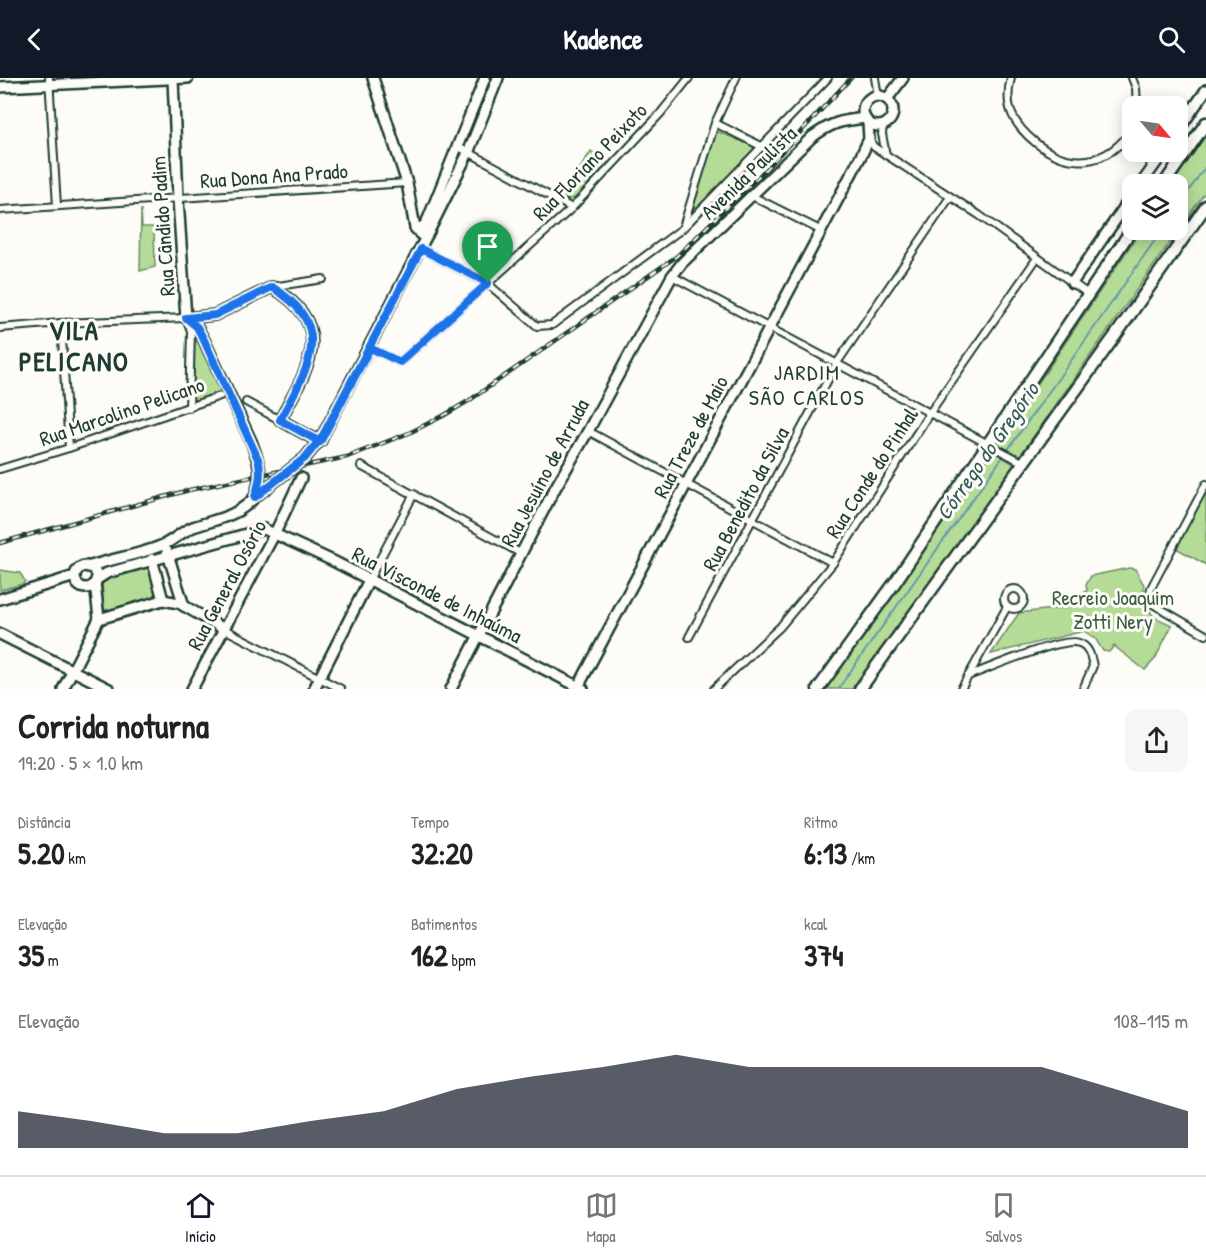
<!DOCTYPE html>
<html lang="pt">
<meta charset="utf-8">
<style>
body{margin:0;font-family:"Patrick Hand",sans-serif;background:#f6f6f6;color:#222;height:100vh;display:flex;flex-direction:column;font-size:22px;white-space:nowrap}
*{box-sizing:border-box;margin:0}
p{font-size:20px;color:#767676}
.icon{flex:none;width:33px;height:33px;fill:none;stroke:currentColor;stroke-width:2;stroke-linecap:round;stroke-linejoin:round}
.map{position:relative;height:611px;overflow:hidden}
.drawer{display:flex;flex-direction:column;background:#fff;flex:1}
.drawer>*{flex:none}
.needle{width:39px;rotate:119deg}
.buttons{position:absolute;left:1122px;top:18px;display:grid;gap:12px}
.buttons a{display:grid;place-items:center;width:66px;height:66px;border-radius:12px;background:#fff;box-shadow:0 3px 15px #0003;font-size:30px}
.pin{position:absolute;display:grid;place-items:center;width:51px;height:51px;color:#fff;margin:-62px -26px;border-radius:50% 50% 50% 0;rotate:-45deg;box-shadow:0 0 6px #0007}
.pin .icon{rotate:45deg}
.round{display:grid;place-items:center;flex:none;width:63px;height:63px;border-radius:12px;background:#f6f6f6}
.overview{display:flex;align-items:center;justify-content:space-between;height:102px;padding:0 18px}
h1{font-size:33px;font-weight:800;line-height:45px}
.stats{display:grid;grid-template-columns:repeat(3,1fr);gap:9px;height:102px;padding:6px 18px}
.stats div{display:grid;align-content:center}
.stats b{font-size:30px;font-weight:800}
.stats small{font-size:16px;font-weight:400}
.stats p{font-size:16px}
.chart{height:168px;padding:12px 18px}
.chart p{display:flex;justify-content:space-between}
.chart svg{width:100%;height:108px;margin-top:6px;fill:#111827;opacity:.7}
header{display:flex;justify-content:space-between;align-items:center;height:78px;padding:0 18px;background:#111827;color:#fff;font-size:27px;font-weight:800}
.menu{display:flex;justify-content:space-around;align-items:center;height:84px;border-top:2px solid #e0e0e0;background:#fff;font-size:16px;color:#767676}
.menu a{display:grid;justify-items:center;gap:3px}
.menu .current{color:#111827}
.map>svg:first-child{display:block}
.green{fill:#b5dc97;stroke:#6a8c66;stroke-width:1.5}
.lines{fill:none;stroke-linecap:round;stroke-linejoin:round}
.stream{stroke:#6699a9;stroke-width:2}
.street-casing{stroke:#1f3d34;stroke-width:10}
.secondary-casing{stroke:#1f3d34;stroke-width:14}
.primary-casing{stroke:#1f3d34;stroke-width:15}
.street{stroke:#fdfcf7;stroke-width:6}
.secondary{stroke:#fdfcf7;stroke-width:9}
.primary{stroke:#fdfcf7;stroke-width:10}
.rail-casing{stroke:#1f3d34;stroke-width:4.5}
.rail{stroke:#fdfcf7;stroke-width:2;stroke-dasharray:7;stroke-linecap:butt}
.secondary-bridge-casing{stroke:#1f3d34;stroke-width:14;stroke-linecap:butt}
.secondary-bridge{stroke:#fdfcf7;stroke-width:9}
.route-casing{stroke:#fff;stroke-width:12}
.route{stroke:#1a73e8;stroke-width:8}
.labels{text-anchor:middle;stroke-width:6;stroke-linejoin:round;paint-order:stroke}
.street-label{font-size:21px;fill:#1f3d34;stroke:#fdfcf7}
.park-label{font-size:21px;fill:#3d5d48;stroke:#fdfcf7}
.neighbourhood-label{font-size:22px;letter-spacing:1.5px;fill:#1f3d34;stroke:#fdfcf7}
.water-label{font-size:22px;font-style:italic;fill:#375c5b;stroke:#fdfcf7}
.district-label{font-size:27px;font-weight:bold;letter-spacing:1.5px;fill:#1f3d34;stroke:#fdfcf7}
</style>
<header><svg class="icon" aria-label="back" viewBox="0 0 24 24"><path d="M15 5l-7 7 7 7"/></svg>Kadence<svg class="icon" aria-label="search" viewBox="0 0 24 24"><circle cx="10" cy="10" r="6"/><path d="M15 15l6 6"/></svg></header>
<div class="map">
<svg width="1206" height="611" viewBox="0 0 1206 611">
<rect width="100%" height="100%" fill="#fdfcf7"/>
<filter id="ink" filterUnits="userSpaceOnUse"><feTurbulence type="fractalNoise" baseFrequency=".0167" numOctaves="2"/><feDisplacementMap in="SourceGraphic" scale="12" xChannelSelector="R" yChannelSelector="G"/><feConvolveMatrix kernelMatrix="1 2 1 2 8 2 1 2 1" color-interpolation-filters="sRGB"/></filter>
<g filter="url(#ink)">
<!-- green -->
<g class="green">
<polygon points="716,53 751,67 755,72 698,130 695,130 693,127"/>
<polygon points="1206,56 1206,113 1021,376 1019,378 1000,368 998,365 1141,152 1178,152 1178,106 1172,106"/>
<polygon points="591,73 609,85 575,120 569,122 562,119"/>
<polygon points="141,131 142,149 154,149 155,189 140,193"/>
<polygon points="198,262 200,263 223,313 198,322 195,322 192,319 192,267"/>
<polygon points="993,373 1014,386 1014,389 855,611 824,611"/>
<polygon points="1206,413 1206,487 1176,470"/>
<polygon points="149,485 159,519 104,535 102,503 105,500"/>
<polygon points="1129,490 1135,491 1144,507 1144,525 1154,539 1172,547 1155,581 1145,592 1114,568 1109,574 1103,573 1095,560 1084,553 991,576 1019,535 1070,529 1087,512 1086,507 1091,498"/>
<polygon points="0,492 20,495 25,503 23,506 0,512"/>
</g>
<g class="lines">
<!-- stream -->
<g class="stream">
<polyline points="1178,128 1206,88"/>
<polyline points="838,611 1087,260 1162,152"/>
</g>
<!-- street casing -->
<g class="street-casing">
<g id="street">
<polyline points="49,0 57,128"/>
<polyline points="875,0 878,18"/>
<path d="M1011,0C1003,29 1014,47 1036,65C1070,92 1108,88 1132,51"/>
<polyline points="1132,0 1136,10 1137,28"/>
<polyline points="715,45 763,69"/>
<polyline points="883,47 882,56 886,77"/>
<polyline points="869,61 874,69 979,137 1088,216"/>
<polyline points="1121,67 1132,68"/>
<polyline points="457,68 572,130"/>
<polyline points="1143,74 1150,84 1151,92"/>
<polyline points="752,118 822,153"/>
<polyline points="0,132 407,105"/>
<polyline points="684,146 715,45 736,0"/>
<polyline points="421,171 487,205 537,248 552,247 683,150 828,0"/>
<polyline points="672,198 1022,384"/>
<polyline points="272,209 323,201"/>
<polyline points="61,245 69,370"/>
<polyline points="0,250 61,245 186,240 191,253 189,330"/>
<polyline points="370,270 400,284 572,130 660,36 689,0"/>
<polyline points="246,324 280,342"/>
<polyline points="588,353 833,485"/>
<polyline points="361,388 522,476"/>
<polyline points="0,391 69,370 220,318"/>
<polyline points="1206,406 1151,510 1149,520 1151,525 1206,557"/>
<polyline points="369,502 414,416"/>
<circle cx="1014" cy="521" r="10"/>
<polyline points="224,551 341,611"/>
<polyline points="689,559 837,285 950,119"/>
<path d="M968,598C987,591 1063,558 1079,565C1089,568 1091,579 1093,588L1083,611"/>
<polyline points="714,611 780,549 833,485 929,336 1037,180"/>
<polyline points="961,611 1007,529"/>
</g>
</g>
<!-- secondary casing -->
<g class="secondary-casing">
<g id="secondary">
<polyline points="173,0 178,121 186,240"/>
<polyline points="373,0 407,105 415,150 419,154"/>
<polyline points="0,9 188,0"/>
<circle cx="878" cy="33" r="15"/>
<polyline points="887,21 903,0"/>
<polyline points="1178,53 1206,12"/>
<polyline points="1141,106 1164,74"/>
<polyline points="424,148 429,153 427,157 423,158 420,156 419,150 424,148 428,141 485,0"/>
<polyline points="429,153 468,75 498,0"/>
<polyline points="1072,205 1132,118"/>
<path d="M186,240L215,237L272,209C338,249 308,289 280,342L320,364L322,360"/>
<polyline points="186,240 197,249 204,262 251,363"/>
<polyline points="322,359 427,157"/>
<polyline points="167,473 184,528"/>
<polyline points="152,481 163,522"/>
<circle cx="86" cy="499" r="11"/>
<path d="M88,489C113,480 141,477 165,466C175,461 183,453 193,449C217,441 237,439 255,419"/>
<polyline points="96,502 107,495 264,451 333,483 583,611"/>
<polyline points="95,505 99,541"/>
<polyline points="0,521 75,498"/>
<polyline points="99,541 163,522 179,525 224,551"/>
<polyline points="0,556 109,611"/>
<polyline points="63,611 99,541"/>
<polyline points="192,611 275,455 301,400"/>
<polyline points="314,611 369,502"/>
<path d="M451,611L553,414L588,353L672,198L682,185L812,59C833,44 840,43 865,40"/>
<polyline points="577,611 861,78 869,61 868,44"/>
</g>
</g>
<!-- primary casing -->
<g class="primary-casing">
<g id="primary">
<polyline points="1164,106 1206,45"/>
<polyline points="818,611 896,503 1132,151"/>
<polyline points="860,611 1120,251 1206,128"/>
</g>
</g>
<!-- street -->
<use href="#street" class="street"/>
<!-- secondary -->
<use href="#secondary" class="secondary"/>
<!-- primary -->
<use href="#primary" class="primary"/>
<!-- rail casing -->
<g class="rail-casing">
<polyline id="rail" points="0,465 189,412 347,379 409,355 443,338 470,322 677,178 761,96 851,0"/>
</g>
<!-- rail -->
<use href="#rail" class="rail"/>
<!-- secondary-bridge casing -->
<g class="secondary-bridge-casing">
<g id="secondary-bridge">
<path d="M251,363C260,387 263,393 255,419"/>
<polyline points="255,419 305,380 322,359"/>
</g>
</g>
<!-- secondary-bridge -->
<use href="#secondary-bridge" class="secondary-bridge"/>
</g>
</g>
<g class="lines" filter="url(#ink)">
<!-- route casing -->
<g class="route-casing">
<path id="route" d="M488,205L400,284L370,270L320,364L280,342C308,289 337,249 272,209L215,237L186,240L197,249L204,262L258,381C262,394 259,406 255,419L305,380L322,359L421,171L488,205"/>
</g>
<!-- route -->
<use href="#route" class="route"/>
</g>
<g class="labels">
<!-- street labels -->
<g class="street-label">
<text transform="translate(590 84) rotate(-46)" y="7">Rua Floriano Peixoto</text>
<text transform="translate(749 95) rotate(-44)" y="7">Avenida Paulista</text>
<text transform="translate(274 98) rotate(-4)" y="7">Rua Dona Ana Prado</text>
<text transform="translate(163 148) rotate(-94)" y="7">Rua Cândido Padim</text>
<text transform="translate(122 334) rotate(-19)" y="7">Rua Marcolino Pelicano</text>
<text transform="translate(691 359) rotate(-62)" y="7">Rua Treze de Maio</text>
<text transform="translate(545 395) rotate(-62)" y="7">Rua Jesuíno de Arruda</text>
<text transform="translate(872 395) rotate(-57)" y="7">Rua Conde do Pinhal</text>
<text transform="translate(746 421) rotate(-62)" y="7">Rua Benedito da Silva</text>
<text transform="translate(227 507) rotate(-62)" y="7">Rua General Osório</text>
<text transform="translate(437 517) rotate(27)" y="7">Rua Visconde de Inhaúma</text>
</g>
<!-- park labels -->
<g class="park-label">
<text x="1113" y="527">Recreio Joaquim<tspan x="1113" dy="24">Zotti Nery</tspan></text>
</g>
<!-- neighbourhood labels -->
<g class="neighbourhood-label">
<text x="807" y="302">JARDIM<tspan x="807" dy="25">SÃO CARLOS</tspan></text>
</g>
<!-- water labels -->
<g class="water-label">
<text transform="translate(987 373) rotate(-55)" y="8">Córrego do Gregório</text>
</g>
<!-- district labels -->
<g class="district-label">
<text x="74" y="262">VILA<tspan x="74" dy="31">PELICANO</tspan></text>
</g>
</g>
</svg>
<div class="buttons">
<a><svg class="needle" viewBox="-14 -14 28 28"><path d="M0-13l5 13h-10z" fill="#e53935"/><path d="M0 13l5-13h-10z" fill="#767676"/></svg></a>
<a><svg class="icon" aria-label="layers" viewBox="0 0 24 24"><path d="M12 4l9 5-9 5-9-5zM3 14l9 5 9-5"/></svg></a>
</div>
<div class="pin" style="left:488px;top:205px;background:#1e9e55"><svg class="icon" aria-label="arrive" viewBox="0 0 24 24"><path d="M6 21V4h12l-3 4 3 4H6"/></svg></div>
</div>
<section class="drawer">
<div class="overview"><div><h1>Corrida noturna</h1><p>19:20 · 5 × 1.0 km</p></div><a class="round"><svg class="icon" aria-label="share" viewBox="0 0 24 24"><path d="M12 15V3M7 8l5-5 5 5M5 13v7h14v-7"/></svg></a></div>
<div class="stats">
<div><p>Distância</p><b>5.20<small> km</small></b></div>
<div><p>Tempo</p><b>32:20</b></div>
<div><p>Ritmo</p><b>6:13<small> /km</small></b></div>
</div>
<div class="stats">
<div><p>Elevação</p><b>35<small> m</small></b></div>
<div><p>Batimentos</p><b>162<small> bpm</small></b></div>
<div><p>kcal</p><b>374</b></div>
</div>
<div class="chart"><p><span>Elevação</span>108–115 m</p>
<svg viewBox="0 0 160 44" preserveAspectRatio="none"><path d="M0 44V29L10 33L20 38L30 38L40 33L50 29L60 20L70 15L80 11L90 6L100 11L110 11L120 11L130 11L140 11L150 20L160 29V44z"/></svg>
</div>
</section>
<nav class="menu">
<a class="current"><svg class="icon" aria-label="home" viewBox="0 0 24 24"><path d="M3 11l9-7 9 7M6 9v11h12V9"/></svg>Início</a>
<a><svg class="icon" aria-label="map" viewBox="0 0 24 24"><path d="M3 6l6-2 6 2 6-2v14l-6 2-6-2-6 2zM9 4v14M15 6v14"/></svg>Mapa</a>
<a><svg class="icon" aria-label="saved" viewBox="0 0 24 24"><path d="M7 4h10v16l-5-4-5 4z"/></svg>Salvos</a>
</nav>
